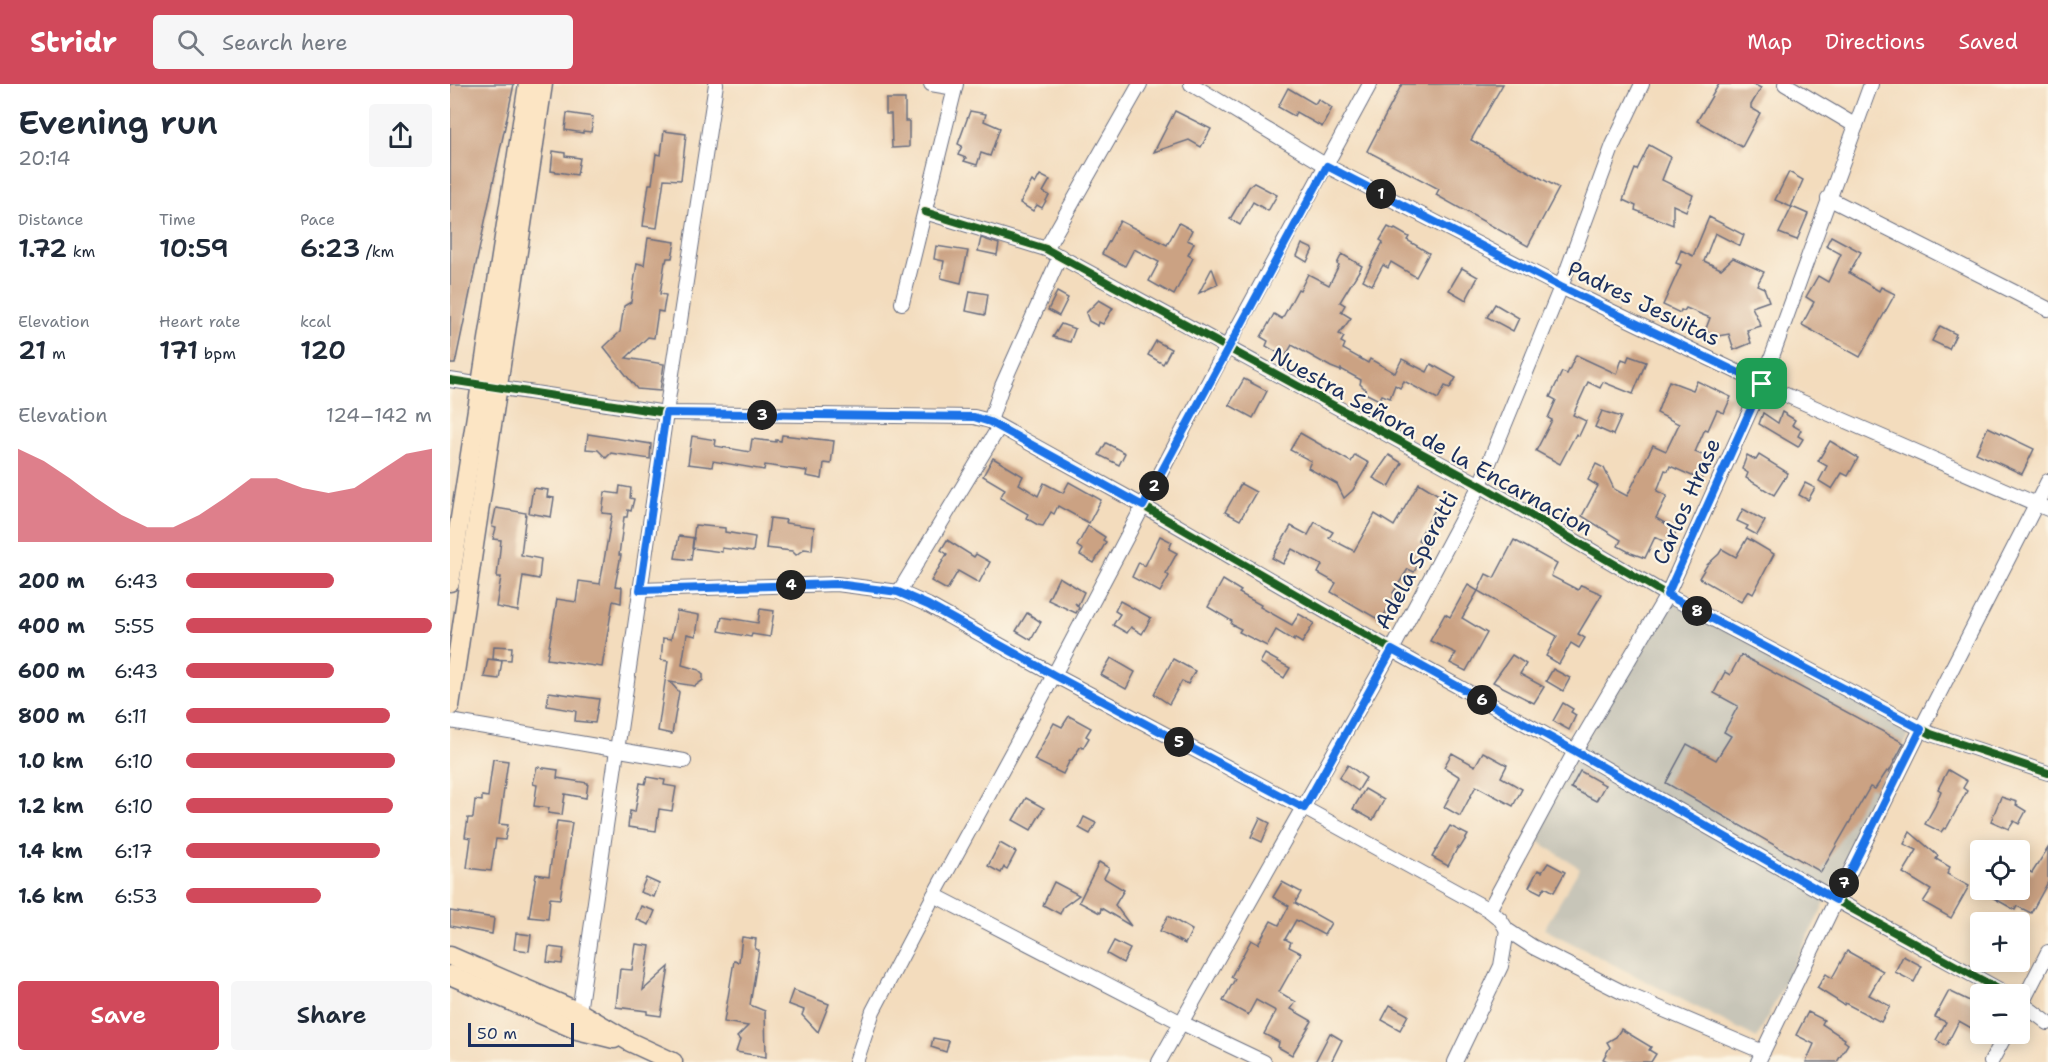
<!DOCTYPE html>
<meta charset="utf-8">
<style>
body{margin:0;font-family:"Shantell Sans",sans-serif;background:#f6f6f7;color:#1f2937;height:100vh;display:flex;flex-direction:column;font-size:22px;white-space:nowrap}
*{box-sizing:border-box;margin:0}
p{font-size:20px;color:#747a83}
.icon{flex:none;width:33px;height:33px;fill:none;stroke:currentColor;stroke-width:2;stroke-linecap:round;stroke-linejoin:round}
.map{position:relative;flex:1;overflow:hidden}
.side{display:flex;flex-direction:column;background:#fff;width:450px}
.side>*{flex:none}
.buttons{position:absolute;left:1520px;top:756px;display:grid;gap:12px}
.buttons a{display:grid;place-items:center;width:60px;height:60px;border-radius:6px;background:#fff;box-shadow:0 3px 15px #0003;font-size:30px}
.scale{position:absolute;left:18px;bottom:15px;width:106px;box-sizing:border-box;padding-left:6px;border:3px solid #1b2f5e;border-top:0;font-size:16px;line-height:21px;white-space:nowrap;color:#1b2f5e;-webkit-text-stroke:4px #fcf5e5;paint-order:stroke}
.pin{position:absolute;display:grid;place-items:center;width:51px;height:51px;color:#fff;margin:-26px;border-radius:12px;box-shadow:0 3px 9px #0006}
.km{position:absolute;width:30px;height:30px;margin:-15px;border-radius:50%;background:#222;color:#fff;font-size:16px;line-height:30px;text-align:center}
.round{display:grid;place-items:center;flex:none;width:63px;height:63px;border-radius:6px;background:#f6f6f7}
.summary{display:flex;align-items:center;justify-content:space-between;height:102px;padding:0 18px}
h1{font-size:33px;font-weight:600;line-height:45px}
.figures{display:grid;grid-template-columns:repeat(3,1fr);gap:9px;height:102px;padding:6px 18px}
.figures div{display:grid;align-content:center}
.figures b{font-size:26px;font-weight:600}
.figures small{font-size:16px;font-weight:400}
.figures p{font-size:16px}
.chart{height:168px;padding:12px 18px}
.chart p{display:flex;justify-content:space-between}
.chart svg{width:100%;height:108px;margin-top:6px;fill:#d1495b;opacity:.7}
.primary-button{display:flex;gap:12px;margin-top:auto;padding:12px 18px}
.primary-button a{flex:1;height:69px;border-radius:6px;background:#d1495b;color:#fff;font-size:24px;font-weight:600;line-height:69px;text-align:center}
.primary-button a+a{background:#f6f6f7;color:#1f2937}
ul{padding:0 18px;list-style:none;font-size:20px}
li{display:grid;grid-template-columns:96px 72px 1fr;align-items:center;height:45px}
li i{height:15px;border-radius:8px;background:#d1495b}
header{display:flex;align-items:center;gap:36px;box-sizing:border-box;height:84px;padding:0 30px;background:#d1495b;color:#fff}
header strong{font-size:28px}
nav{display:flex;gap:33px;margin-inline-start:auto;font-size:21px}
.search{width:420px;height:54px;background:#f6f6f7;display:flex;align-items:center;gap:15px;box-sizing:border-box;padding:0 21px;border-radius:6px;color:#747a83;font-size:22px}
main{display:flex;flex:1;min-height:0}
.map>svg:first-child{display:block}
.industrial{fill:#c7c5b8}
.building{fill:#cba283}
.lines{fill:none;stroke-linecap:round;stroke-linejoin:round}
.minor-casing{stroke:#676c7f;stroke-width:16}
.secondary-casing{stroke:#676c7f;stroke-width:21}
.minor{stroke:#fff;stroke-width:14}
.secondary{stroke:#fce5c4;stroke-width:18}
.cycleway-casing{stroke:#fcf5e5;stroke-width:11}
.cycleway{stroke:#1b5e20;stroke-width:8}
.route-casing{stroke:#fff;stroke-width:12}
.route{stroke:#1a73e8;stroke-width:8}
.labels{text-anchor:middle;stroke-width:4.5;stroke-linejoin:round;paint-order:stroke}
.street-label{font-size:22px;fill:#1b2f5e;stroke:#fcf5e5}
</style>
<header>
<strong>Stridr</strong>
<div class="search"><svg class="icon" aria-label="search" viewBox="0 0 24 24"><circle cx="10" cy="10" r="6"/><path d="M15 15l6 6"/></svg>Search here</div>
<nav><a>Map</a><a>Directions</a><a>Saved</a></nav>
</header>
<main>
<section class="side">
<div class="summary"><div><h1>Evening run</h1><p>20:14</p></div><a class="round"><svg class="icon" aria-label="share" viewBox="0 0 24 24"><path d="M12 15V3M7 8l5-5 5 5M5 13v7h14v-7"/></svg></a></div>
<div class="figures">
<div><p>Distance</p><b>1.72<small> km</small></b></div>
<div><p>Time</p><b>10:59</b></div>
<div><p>Pace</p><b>6:23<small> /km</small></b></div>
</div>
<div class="figures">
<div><p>Elevation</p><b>21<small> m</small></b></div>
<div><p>Heart rate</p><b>171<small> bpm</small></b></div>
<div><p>kcal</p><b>120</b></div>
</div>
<div class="chart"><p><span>Elevation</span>124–142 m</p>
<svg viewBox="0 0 160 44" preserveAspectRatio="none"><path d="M0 44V6L10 11L20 18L30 26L40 33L50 38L60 38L70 33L80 26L90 18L100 18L110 22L120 24L130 22L140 15L150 8L160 6V44z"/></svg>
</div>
<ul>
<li><b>200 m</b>6:43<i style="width:60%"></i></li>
<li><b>400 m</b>5:55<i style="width:100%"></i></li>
<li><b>600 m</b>6:43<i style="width:60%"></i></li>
<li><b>800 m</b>6:11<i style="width:83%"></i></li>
<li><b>1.0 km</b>6:10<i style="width:85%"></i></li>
<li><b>1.2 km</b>6:10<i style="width:84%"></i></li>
<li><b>1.4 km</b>6:17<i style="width:79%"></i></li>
<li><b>1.6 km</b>6:53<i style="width:55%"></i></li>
</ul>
<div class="primary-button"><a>Save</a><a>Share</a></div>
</section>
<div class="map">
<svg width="1598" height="978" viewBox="0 0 1598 978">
<rect width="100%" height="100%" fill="#fcf5e5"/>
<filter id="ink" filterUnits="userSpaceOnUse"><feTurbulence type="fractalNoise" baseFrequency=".0167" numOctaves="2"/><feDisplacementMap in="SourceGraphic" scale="12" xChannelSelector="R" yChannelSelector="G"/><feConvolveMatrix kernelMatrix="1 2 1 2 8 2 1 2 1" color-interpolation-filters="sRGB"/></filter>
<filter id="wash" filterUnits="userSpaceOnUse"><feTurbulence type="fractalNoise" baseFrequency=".008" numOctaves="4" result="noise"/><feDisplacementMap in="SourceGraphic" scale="24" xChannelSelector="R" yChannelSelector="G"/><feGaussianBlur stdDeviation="1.35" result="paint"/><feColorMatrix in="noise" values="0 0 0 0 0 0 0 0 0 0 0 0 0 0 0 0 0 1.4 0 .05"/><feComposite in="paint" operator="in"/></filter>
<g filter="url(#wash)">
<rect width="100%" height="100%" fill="#f3dcbd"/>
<!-- industrial -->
<polygon class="industrial" points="1218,513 1461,647 1307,954 1094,845 1130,784 1081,753"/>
<g id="blocks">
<!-- building -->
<g class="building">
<polygon points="0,0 64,0 5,280 0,280"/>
<polygon points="952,0 1053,0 1021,56 1109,104 1078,162 986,111 989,105 917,67"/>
<polygon points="1269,0 1303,0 1311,4 1301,21 1301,24 1310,29 1292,63 1247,37"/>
<polygon points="838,4 865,20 868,15 882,24 872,43 846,28 844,32 828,23"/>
<polygon points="436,15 455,15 455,37 459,37 459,63 442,64 441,30 436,30"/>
<polygon points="520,27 536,30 534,37 550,44 540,72 531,69 527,81 514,77 516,74 508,71 512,62 508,60"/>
<polygon points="725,27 761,45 751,63 739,56 704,68"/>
<polygon points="117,29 143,33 141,48 133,47 133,49 115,46"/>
<polygon points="214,47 236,50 231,96 214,95 207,144 193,142 199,100 202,100 206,70 211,71"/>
<polygon points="1199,61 1221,73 1212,96 1243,111 1236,127 1223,121 1223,141 1185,126 1186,122 1173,116 1185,85 1187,86"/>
<polygon points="103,67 115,69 115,72 130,74 127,91 101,87"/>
<polygon points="1339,88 1353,96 1341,123 1325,116"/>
<polygon points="590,91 600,96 593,108 599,111 592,124 587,121 583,127 570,119 582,97 585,100"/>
<polygon points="804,99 827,111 818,127 803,118 790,141 780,135 799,103"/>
<polygon points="1342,123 1358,130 1347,156 1329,149"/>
<polygon points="1259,133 1294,151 1290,162 1265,149 1254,177 1271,185 1283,174 1314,188 1307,201 1314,204 1319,217 1302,223 1311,242 1297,246 1301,259 1284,266 1279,250 1268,252 1255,247 1260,234 1236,224 1234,227 1231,226 1230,229 1213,221 1231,181 1226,179 1231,166 1243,172"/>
<polygon points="670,137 717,161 729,139 742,146 737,156 744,159 738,171 743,174 724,211 699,197 709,178 684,165 675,182 652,170"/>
<polygon points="938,143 944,146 945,145 959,153 957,156 979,169 966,193 941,178 938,184 933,181 922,201 913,196 933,158 930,156"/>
<polygon points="1381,152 1411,168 1399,189 1429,207 1431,203 1445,210 1410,273 1352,241 1364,218 1356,213 1368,192 1378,198 1391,170 1376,162"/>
<polygon points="198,154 225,158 222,174 217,174 216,178 215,178 210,210 216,211 213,228 208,227 204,254 198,253 176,274 214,280 210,307 187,305 154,263 170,248 174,222 181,218 187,179 194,181"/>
<polygon points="531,154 549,160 547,171 528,167"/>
<polygon points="852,160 863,165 857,178 847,172"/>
<polygon points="486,162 518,167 511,199 491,194 494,177 484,175"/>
<polygon points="892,170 912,182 890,218 895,221 891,228 901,234 889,250 894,253 891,258 895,260 893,265 918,279 920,275 945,289 952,275 977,288 981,280 1006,294 1000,304 995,302 988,315 954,297 950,304 945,301 940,314 932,311 929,316 915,309 916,306 910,300 911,296 891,285 891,287 881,283 842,261 835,273 816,262 818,257 811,253 824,230 832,235 848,205 850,206 858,190 879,201 889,181 887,180"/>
<polygon points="762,184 768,200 749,209"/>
<polygon points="1012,184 1028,193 1016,216 999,206"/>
<polygon points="520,207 538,210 535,231 516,227"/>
<polygon points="607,208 618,214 609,232 598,226"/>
<polygon points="649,216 663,224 653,240 649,238 648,242 639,237 636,229"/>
<polygon points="1045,220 1069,234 1063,247 1037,233"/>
<polygon points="611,240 625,245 620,258 603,253"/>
<polygon points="1490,242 1506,250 1499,265 1482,257"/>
<polygon points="706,257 721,265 713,280 698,271"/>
<polygon points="1126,271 1167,290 1172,275 1177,277 1179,272 1196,278 1183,310 1153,298 1150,304 1138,298 1123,331 1136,337 1129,352 1126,350 1110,380 1086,367 1102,336 1098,334 1106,316 1100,313 1112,288 1117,290"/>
<polygon points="794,295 817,307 803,334 779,321"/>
<polygon points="1219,297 1243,306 1247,297 1281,313 1274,329 1267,326 1258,346 1255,345 1245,368 1259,374 1251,396 1220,382 1218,387 1215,386 1207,407 1217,412 1206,434 1227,446 1219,460 1205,453 1195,474 1181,469 1168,462 1171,456 1132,432 1148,402 1138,396 1146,380 1154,384 1164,405 1177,412 1203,361 1216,367 1229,340 1207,329"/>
<polygon points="1152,327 1171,333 1163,351 1145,343"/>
<polygon points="1332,328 1345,336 1342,341 1351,346 1348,352 1353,355 1348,363 1309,340 1313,329 1328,339"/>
<polygon points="1538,343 1584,365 1572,390 1526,369"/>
<polygon points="850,349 901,378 905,371 919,379 903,406 894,414 887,400 858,384 861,377 840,366"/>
<polygon points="138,350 201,360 200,375 161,369 156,374 148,366 136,365"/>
<polygon points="332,351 384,357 381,380 374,379 372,395 356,392 357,387 315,381 314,386 263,377 262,383 238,380 242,352 266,356 265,362 300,368 302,355 326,358 326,356 331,357"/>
<polygon points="1380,357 1408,374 1398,392 1392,389 1382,405 1369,397 1377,382 1368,377"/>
<polygon points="656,359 675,369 669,381 649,371"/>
<polygon points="939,371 952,379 939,403 923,394"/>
<polygon points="1297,371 1306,376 1309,371 1338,389 1324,411 1296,394 1298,389 1292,385"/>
<polygon points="543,374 573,392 569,400 588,412 594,399 613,409 619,398 651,416 639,439 608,422 604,430 601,428 593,442 588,441 576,434 578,430 550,414 555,405 533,392"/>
<polygon points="969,399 992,413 968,456 978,462 964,488 958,485 943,509 945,511 931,537 881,508 886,499 868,489 872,481 842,465 833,480 822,474 841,442 858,451 865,438 883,448 879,454 904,467 925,430 944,442"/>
<polygon points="1355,399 1365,404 1358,416 1349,411"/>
<polygon points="791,400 806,408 790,436 775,428"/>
<polygon points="170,402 181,404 180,414 184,415 181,427 178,426 177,433 174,433 169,471 171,471 165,502 172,503 171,519 163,517 152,583 97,575 107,515 126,518 129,497 150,500 162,430 152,429 155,408 169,410"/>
<polygon points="83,404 98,406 97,413 104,414 101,433 79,429"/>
<polygon points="46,424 76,429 71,471 91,475 89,495 73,492 68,527 46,523 51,493 47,493 51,456 43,455 46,444 42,443"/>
<polygon points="1293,425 1315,437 1307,451 1296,445 1298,442 1287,437"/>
<polygon points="320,434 336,436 335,439 364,443 362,466 354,465 346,471 342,467 316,464"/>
<polygon points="245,441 275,444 275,448 305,453 303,468 272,464 272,468 242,464"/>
<polygon points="638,442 655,453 653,456 656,458 644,479 630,471 633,466 627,462"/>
<polygon points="229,452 244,454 241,476 225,474"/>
<polygon points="710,452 722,458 719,465 727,469 716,489 719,492 710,508 682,493 689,478 695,482"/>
<polygon points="1297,454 1324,470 1303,510 1298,507 1291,518 1249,494 1257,481 1269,470 1272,465 1286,473"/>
<polygon points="497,456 524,473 526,470 540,478 529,499 508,487 497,506 481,497 497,470 491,466"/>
<polygon points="1064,456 1107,480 1101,492 1128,506 1131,501 1152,510 1128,550 1135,554 1129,564 1121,559 1109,580 1096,572 1107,552 1028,507 1036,490 1044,494"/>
<polygon points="609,493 634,508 628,521 625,519 629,524 626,529 598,516"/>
<polygon points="773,496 791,507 789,509 811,521 810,523 842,541 849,530 864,539 852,559 844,554 844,557 826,546 817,562 789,548 791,545 781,540 782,537 758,523"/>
<polygon points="1018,501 1028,507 1012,534 1037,549 1016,587 1000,579 1006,569 980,557 995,530 1000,533"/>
<polygon points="670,517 701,534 692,550 681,543 677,549 663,541 670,530 665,527"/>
<polygon points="310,525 324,527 320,553 302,550 301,553 269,547 272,533 308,539"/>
<polygon points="227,527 249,531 246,552 237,550 232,581 249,586 253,590 253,596 245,602 220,598 229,608 222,650 208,647 218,577 211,576 213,554 221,555"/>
<polygon points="577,529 591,538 581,556 566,547"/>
<polygon points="44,562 62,563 61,576 43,575"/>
<polygon points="815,570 840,584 834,594 810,579"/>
<polygon points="1062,571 1076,580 1070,590 1094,603 1084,619 1043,598"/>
<polygon points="1291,571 1454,659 1439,688 1437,687 1425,705 1420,703 1371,788 1216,699 1237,660 1266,676 1281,652 1274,648 1288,622 1264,609 1275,588 1280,591"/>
<polygon points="661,574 685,588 676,605 651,591"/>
<polygon points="38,575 52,577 49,595 34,593"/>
<polygon points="723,575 745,587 738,600 732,597 719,620 704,610"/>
<polygon points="1103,585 1120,594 1113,607 1096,597"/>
<polygon points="99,608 149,615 145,639 125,637 126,627 97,622"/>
<polygon points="1113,619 1123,625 1121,628 1126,631 1119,646 1103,637"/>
<polygon points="619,632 641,644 636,652 639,654 633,664 631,662 621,677 620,676 613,690 584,676 604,639 612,643"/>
<polygon points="1033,668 1057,681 1051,693 1072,705 1063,722 1026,702 1010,732 994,723 1010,693 994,683 1002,669 1025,682"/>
<polygon points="43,675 58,677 49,740 58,741 55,756 46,755 41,787 17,784 21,754 15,753 18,734 23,734 25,716 32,717 32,712 38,713"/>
<polygon points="898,681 916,694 908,707 889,694"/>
<polygon points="87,683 108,686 107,694 138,699 136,714 115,710 112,731 98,729 99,724 84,722 87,701 83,700"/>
<polygon points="1498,686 1517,697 1513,704 1517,707 1496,745 1494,744 1491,748 1475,740 1485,722 1491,707 1488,705"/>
<polygon points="1130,687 1155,701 1146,717 1121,704"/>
<polygon points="197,693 215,696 214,701 226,703 222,727 209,725 206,747 178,743 180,727 185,728 190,699 195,700"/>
<polygon points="915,705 934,716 923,736 903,725"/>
<polygon points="1551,713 1567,718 1566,721 1576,727 1569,740 1564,737 1559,745 1541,737"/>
<polygon points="576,714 594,724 581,746 563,736"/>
<polygon points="634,733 646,739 640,750 629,744"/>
<polygon points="810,734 820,739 812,758 801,753"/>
<polygon points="107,737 122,739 110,815 100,814 98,835 79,833 86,790 99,792"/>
<polygon points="1000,742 1018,751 1010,764 1008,763 998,782 982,773"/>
<polygon points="1460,748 1488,772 1486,775 1500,783 1497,790 1519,802 1501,834 1473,818 1481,806 1453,789 1467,766 1454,760"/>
<polygon points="550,759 566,768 557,785 554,783 551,789 538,782"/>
<polygon points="1598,764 1598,798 1581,829 1567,822 1565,826 1529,806 1569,806 1569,781 1582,789"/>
<polygon points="649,778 659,784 654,794 674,806 665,821 681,842 651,824 650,829 629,818"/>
<polygon points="1098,779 1115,788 1104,808 1095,803 1091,809 1079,803 1088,786 1092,788"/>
<polygon points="196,794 209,800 204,813 190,808"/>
<polygon points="604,798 629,811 613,823 610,830 593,821"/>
<polygon points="832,798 851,808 845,819 881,839 874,851 846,836 835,855 841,858 839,863 851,869 829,908 846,918 841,925 862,937 842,971 828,963 829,958 814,950 826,927 806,916 798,931 773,917 785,895 781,893 801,856 808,860 821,837 829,841 839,822 823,813"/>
<polygon points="191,822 205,827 199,841 186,835"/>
<polygon points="0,827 44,834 42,850 0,842"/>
<polygon points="718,832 742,846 735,860 710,847"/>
<polygon points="66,849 81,851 79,867 64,865"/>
<polygon points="292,853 306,855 305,865 309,866 300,921 315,927 316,973 286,968 290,956 287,953 298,942 274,938 284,877 289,878"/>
<polygon points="664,857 680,865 673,879 657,870"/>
<polygon points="186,860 200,862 193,906 219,883 211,932 197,930 197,927 166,923 170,885 182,886"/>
<polygon points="99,863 114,865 112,880 97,878"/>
<polygon points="1397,867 1433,887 1419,911 1440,922 1431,938 1395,919 1394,921 1367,904 1376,890 1382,894"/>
<polygon points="1453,872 1472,882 1464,898 1445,888"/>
<polygon points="343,906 379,920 368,948 352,931 354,926 338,920"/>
<polygon points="1499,907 1530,922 1530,949 1509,937 1496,962 1486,956 1496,938 1485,933"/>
<polygon points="940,921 958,931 950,946 932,936"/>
<polygon points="1358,928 1374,936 1372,940 1395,955 1394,957 1398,960 1387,978 1356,978 1364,960 1346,951"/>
<polygon points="1171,945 1201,963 1199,966 1206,970 1201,978 1159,978 1153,975 1160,963 1157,958 1166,953"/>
<polygon points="880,949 892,956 881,978 865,978"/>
<polygon points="483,954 499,957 496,968 481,963"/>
</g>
</g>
</g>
<g filter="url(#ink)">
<use href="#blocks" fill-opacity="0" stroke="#676c7f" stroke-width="1.5"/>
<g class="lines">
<!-- minor casing -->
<g class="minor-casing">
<g id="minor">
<polyline points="481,0 505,4"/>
<polyline points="741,0 877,82 1111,203 1329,308 1598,425"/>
<polyline points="1335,0 1406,42"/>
<polyline points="1378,114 1598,225"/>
<polyline points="475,128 596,165 1030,401 1217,511 1481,650 1598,689"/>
<polyline points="596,165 690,0"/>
<polyline points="452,219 506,0"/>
<polyline points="0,296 216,329 524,333 540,337 693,422 942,566 1125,667 1386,816 1557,910"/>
<polyline points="540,337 552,302 610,172"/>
<polyline points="190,506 387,500 449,508 478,521 604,591 854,724 1039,826 1050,835 1057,846 1083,863 1174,909 1313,968"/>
<polyline points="449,508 549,343"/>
<polyline points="0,637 234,677"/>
<polyline points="484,811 730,938 814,978"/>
<polyline points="1039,826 1125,667 1217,511 1312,300 1421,0"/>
<polyline points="1569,917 1598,939"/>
<polyline points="1569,925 1598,868"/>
<polyline points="128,935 216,329 266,0"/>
<polyline points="406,978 423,927 484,811 604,591 777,263 920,0"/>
<polyline points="709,978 942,566 1030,401 1111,203 1163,61 1192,0"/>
<polyline points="1005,978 1051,882 1057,846"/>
<polyline points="1308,978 1386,816 1471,645 1598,397"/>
<polyline points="1541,978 1556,950"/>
</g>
</g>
<!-- secondary casing -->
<g class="secondary-casing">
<g id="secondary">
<polyline points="0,498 78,0"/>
<polyline points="0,622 93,0"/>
<polyline points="0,872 129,928 180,958 223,978"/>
<polyline points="0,891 127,946 164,955"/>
</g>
</g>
<!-- minor -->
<use href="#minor" class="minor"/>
<!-- secondary -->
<use href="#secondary" class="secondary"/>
<!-- cycleway casing -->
<g class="cycleway-casing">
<g id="cycleway">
<polyline points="475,128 596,165 1030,401 1217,511 1481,650 1598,689"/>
<polyline points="0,296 216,329 524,333 540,337 693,422 942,566 1125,667 1386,816 1557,910"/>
</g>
</g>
<!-- cycleway -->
<use href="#cycleway" class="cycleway"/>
</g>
</g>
<g class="lines" filter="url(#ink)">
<!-- route casing -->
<g class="route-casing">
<polygon id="route" points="877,82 1111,203 1312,300 1217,511 1471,645 1386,816 1125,667 942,566 854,724 604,591 478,521 448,508 387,500 190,506 216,329 524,333 540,338 693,422"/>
</g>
<!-- route -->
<use href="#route" class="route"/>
</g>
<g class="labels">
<!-- street labels -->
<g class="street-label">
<text transform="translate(1194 219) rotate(26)" y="8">Padres Jesuitas</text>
<text transform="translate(982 357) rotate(29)" y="8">Nuestra Señora de la Encarnacion</text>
<text transform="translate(1236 417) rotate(-66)" y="8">Carlos Hrase</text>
<text transform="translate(966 476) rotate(-62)" y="8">Adela Speratti</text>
</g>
</g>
</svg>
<div class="buttons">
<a><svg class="icon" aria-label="locate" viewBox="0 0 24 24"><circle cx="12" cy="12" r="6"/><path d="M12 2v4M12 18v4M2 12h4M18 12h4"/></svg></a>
<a>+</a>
<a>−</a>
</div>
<div class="scale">50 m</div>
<div class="pin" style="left:1312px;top:300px;background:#1e9e55"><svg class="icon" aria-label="arrive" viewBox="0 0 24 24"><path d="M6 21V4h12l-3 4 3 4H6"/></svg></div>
<b class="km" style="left:931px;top:110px">1</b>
<b class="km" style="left:704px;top:402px">2</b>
<b class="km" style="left:312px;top:331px">3</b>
<b class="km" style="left:341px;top:501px">4</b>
<b class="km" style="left:729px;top:658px">5</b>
<b class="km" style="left:1032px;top:616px">6</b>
<b class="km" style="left:1394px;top:799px">7</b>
<b class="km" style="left:1247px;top:527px">8</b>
</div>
</main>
